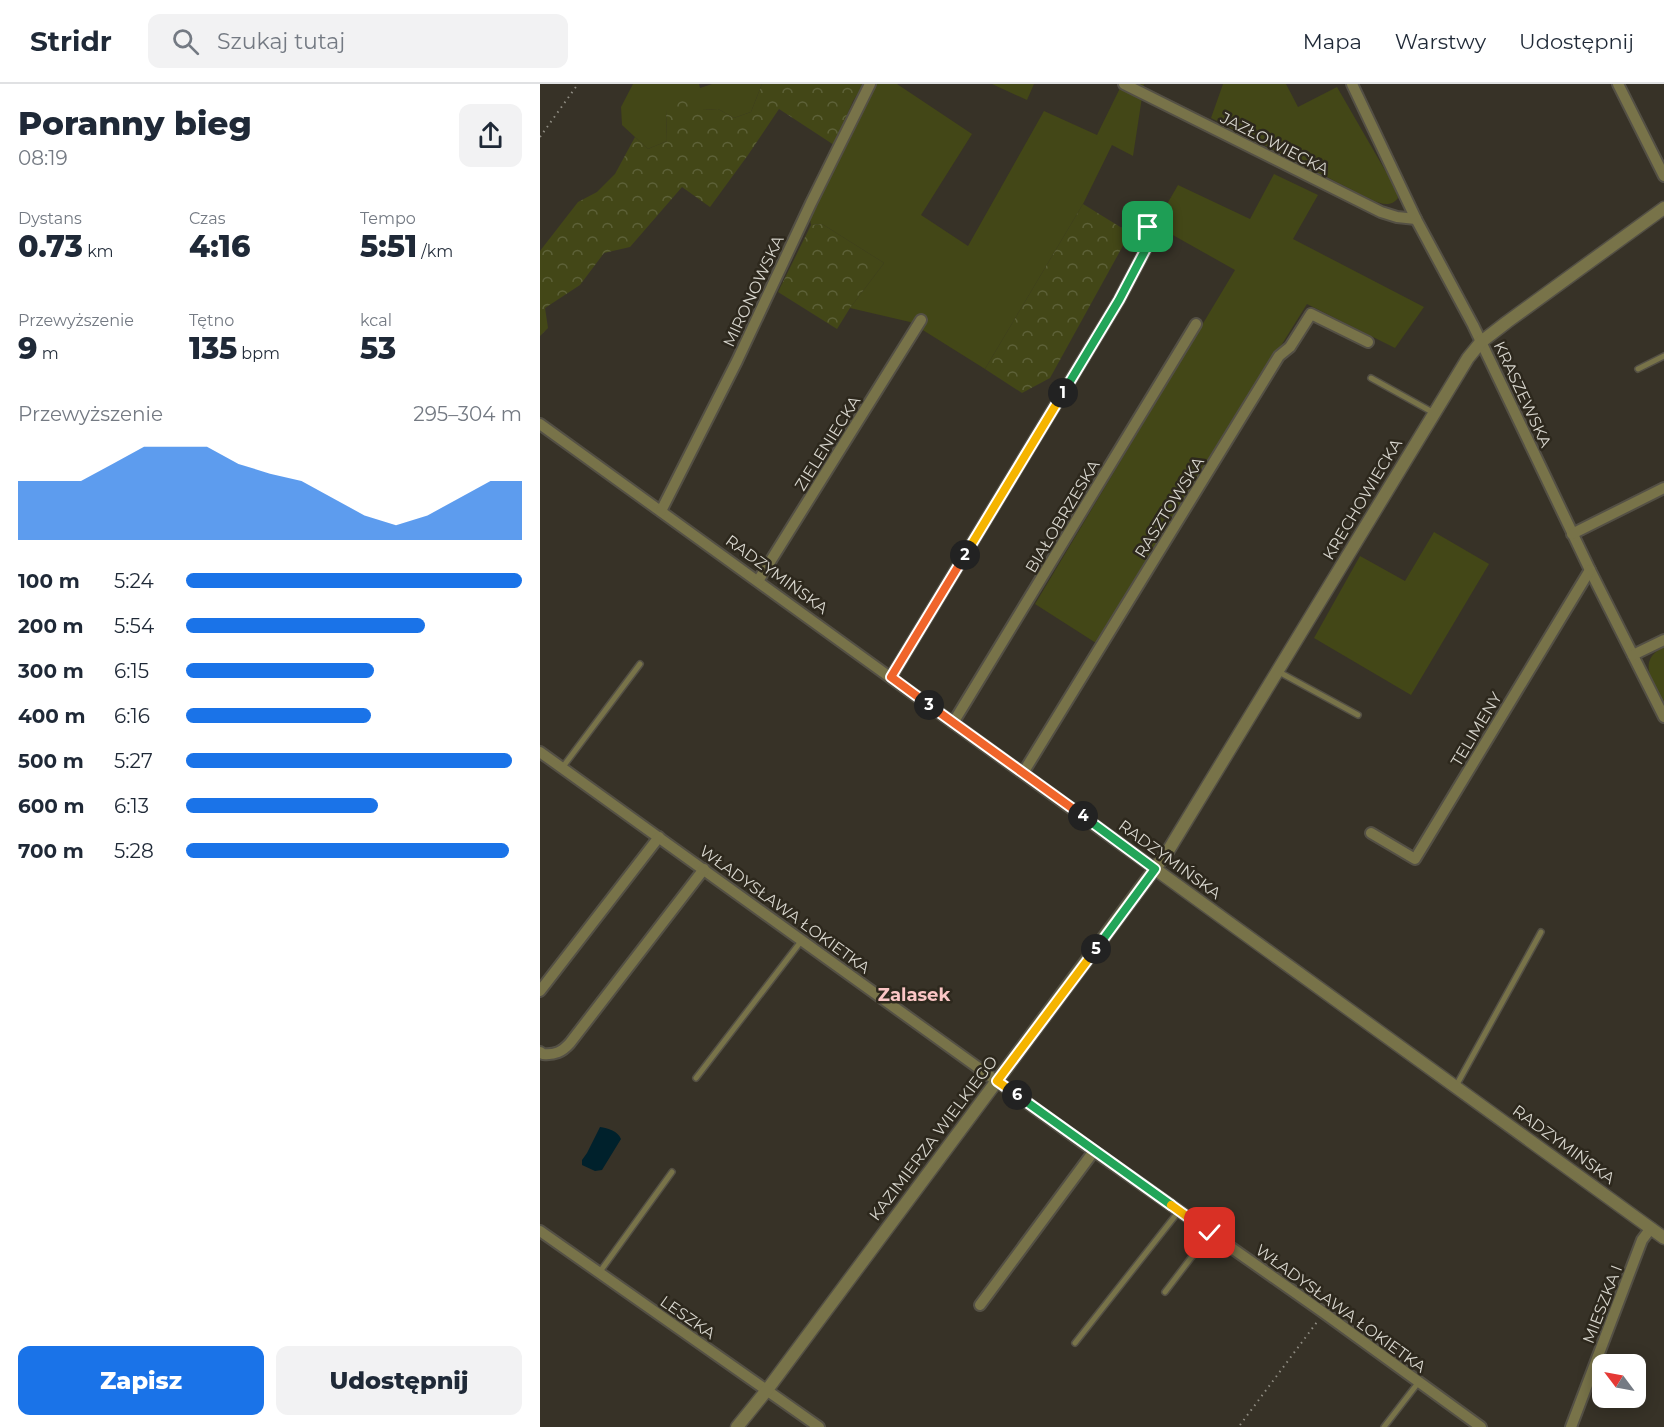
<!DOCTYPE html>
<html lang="pl">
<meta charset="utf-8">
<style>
body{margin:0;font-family:Montserrat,sans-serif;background:#f2f2f3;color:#1f2937;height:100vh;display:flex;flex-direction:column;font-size:22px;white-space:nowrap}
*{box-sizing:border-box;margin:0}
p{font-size:20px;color:#747a83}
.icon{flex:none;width:33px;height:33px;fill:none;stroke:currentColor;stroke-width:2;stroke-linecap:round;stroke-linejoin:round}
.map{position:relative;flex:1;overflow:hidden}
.details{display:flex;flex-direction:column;background:#fff;width:540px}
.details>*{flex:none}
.needle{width:39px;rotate:302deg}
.tools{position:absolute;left:1052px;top:1270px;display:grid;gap:12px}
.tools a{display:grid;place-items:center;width:54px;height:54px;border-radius:12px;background:#fff;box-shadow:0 3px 15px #0003;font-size:30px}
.pin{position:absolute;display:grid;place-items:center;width:51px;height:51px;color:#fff;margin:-26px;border-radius:12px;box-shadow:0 3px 9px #0006}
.km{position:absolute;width:30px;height:30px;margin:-15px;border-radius:50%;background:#222;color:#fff;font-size:16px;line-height:30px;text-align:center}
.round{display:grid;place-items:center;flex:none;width:63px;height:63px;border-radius:12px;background:#f2f2f3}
.overview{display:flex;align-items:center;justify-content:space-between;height:102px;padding:0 18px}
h1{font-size:33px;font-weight:800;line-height:45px}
.figures{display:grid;grid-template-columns:repeat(3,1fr);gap:9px;height:102px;padding:6px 18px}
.figures div{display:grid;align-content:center}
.figures b{font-size:30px;font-weight:800}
.figures small{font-size:16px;font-weight:400}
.figures p{font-size:16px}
.chart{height:168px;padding:12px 18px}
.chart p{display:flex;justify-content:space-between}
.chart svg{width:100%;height:108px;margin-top:6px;fill:#1a73e8;opacity:.7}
.cta{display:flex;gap:12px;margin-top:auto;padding:12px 18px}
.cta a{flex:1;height:69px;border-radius:12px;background:#1a73e8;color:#fff;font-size:24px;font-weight:800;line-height:69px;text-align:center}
.cta a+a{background:#f2f2f3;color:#1f2937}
ul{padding:0 18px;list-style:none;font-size:20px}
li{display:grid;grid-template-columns:96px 72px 1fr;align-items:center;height:45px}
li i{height:15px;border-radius:8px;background:#1a73e8}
header{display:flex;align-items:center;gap:36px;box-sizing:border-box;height:84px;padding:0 30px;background:#fff;border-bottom:2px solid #e0e1e3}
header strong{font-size:28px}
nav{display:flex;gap:33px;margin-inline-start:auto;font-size:21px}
.search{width:420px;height:54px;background:#f2f2f3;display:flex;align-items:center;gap:15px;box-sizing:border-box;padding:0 21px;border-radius:12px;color:#747a83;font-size:22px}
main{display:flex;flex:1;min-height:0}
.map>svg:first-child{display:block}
.green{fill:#434717}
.forest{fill:url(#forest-crowns)}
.water{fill:#00212c}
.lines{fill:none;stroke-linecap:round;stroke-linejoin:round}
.service-casing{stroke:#545045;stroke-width:8}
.minor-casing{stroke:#545045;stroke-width:14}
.tertiary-casing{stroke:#545045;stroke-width:15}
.path{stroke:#8f8c82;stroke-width:2;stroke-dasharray:1.5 4.5;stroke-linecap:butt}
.service{stroke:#787349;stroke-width:5}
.minor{stroke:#787349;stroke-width:10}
.tertiary{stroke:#787349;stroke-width:12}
.split-1-casing{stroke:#fff;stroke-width:12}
.split-2-casing{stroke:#fff;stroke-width:12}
.split-3-casing{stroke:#fff;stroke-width:12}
.split-4-casing{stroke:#fff;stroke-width:12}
.split-5-casing{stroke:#fff;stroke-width:12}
.split-6-casing{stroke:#fff;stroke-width:12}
.split-7-casing{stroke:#fff;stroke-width:12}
.split-8-casing{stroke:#fff;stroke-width:12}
.split-1{stroke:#22a559;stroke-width:8}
.split-2{stroke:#f5b400;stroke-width:8}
.split-3{stroke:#f0652b;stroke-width:8}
.split-4{stroke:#f0652b;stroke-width:8}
.split-5{stroke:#22a559;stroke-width:8}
.split-6{stroke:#f5b400;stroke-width:8}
.split-7{stroke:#22a559;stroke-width:8}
.split-8{stroke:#f5b400;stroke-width:8}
.labels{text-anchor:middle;stroke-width:5;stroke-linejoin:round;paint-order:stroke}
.street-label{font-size:16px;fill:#d8d6ce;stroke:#2d281d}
.neighbourhood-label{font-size:18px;font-weight:bold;fill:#fbc6c5;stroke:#2d281d}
</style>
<header>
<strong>Stridr</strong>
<div class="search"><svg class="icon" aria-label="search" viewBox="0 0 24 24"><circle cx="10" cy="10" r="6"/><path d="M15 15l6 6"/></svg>Szukaj tutaj</div>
<nav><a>Mapa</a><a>Warstwy</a><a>Udostępnij</a></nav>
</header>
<main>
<section class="details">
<div class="overview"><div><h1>Poranny bieg</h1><p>08:19</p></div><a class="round"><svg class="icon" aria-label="share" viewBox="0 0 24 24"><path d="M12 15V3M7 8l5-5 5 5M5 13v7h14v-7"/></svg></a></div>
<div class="figures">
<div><p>Dystans</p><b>0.73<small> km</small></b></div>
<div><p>Czas</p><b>4:16</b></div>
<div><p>Tempo</p><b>5:51<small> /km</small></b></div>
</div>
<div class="figures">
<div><p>Przewyższenie</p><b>9<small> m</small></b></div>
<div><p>Tętno</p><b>135<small> bpm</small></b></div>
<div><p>kcal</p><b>53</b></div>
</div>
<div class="chart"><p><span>Przewyższenie</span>295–304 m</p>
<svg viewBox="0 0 160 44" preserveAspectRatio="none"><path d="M0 44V20L10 20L20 20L30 13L40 6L50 6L60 6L70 13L80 17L90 20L100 27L110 34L120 38L130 34L140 27L150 20L160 20V44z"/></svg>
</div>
<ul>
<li><b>100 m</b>5:24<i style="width:100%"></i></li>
<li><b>200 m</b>5:54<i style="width:71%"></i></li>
<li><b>300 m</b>6:15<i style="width:56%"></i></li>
<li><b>400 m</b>6:16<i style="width:55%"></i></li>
<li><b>500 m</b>5:27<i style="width:97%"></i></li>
<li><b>600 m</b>6:13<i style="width:57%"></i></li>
<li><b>700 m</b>5:28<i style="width:96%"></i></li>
</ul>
<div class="cta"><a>Zapisz</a><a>Udostępnij</a></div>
</section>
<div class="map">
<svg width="1124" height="1343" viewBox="0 0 1124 1343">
<defs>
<pattern id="forest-crowns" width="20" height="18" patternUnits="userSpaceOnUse" patternTransform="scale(1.5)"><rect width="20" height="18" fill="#434717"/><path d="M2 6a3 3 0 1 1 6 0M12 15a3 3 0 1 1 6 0" fill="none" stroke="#5d6138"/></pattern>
</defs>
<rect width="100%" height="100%" fill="#373227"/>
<!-- green -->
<g class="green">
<polygon points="93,0 159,0 160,4 172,0 222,0 211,28 194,34 178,25 163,26 126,26 127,57 108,65 82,41 81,23"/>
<polygon points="325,0 357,0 432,50 381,131 428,162 504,27 557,51 582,0 604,0 593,72 572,61 543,120 445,285 370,238 310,224 344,179 282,140 271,141 267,119"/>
<polygon points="452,0 494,0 487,16"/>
<path d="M683,0H746L758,23L797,3L857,107L858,114C848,128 830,114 818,109L671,34Z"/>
<polygon points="734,90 778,111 753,155 884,223 855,264 767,220 556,559 495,520 695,186 615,141 638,101 710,135"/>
<polygon points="894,448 949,480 871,611 774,554 820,472 865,497"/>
<path d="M1124,563V619C1114,598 1095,577 1124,563Z"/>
</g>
<!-- forest -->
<g class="forest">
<polygon points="222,0 324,0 313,17 294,61 239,25 208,71 170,123 142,103 90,163 64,169 40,201 5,224 8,244 0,252 0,167 38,118 57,108 75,90 95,53 108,65 127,57 126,25 142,10 163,26 178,25 194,34 211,28"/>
<polygon points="543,120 590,149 510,294 482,309 445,285"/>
<polygon points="282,140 344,179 310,224 297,245 238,208 271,141"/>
</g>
<!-- water -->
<path class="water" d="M60,1043C68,1044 78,1047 81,1055L62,1086L55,1087L42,1081V1076L47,1069Z"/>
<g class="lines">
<!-- service casing -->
<g class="service-casing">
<g id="service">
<polyline points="1098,285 1124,272"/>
<polyline points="831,294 894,329"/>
<polyline points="739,588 818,631"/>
<polyline points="22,684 100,580"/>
<polyline points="156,994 262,856"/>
<polyline points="916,1002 1001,848"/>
<polyline points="59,1189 132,1088"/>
<polyline points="625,1208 670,1149"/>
<polyline points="535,1259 639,1127"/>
<polyline points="844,1343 878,1299"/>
</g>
</g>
<!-- minor casing -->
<g class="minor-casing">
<g id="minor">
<polyline points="584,0 841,128 857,133 876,135"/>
<polyline points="812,0 876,135 933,241 1050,486 1124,633"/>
<polyline points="1078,0 1124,92"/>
<polyline points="0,340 615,785"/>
<polyline points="121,427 197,277 271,119 330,0"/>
<polyline points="1032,450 1124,404"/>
<polyline points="218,497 381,236"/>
<polyline points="1093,571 1124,556"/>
<polyline points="351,593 579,216 610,157 608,143"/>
<polyline points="413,639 656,240"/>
<polyline points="0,668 554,1067 784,1229 941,1343"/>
<polyline points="483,689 739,272 750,263 771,230 828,258"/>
<polyline points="831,749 875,775 1050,486"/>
<polyline points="0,907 119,753"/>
<path d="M0,968L3,970C15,971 22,968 30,959L164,785"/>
<polyline points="0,1147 279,1343"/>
<polyline points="440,1221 554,1067"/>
<polyline points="1031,1343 1102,1156 1111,1144"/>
</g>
</g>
<!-- tertiary casing -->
<g class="tertiary-casing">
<g id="tertiary">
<polyline points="615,785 1124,1154"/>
<polyline points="197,1343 227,1306 628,767 928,274 941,258 967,238 1124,124"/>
</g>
</g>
<!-- path -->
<g class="path">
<polyline points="0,53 38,0"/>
<polyline points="700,1341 777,1238"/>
</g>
<!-- service -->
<use href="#service" class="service"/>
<!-- minor -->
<use href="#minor" class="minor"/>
<!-- tertiary -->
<use href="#tertiary" class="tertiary"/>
</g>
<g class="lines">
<!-- split-1 casing -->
<g class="split-1-casing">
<polyline id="split-1" points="523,309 579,216 610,157 608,143"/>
</g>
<!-- split-2 casing -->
<g class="split-2-casing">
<polyline id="split-2" points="425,471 523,309"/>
</g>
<!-- split-3 casing -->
<g class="split-3-casing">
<polyline id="split-3" points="389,621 351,593 425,471"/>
</g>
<!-- split-4 casing -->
<g class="split-4-casing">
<polyline id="split-4" points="389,621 543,732"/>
</g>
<!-- split-5 casing -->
<g class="split-5-casing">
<polyline id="split-5" points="543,732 615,785 556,865"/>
</g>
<!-- split-6 casing -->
<g class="split-6-casing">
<polyline id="split-6" points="477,1011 457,997 556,865"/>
</g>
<!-- split-7 casing -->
<g class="split-7-casing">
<polyline id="split-7" points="477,1011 631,1121"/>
</g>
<!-- split-8 casing -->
<g class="split-8-casing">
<polyline id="split-8" points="631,1121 670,1149"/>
</g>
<!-- split-1 -->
<use href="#split-1" class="split-1"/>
<!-- split-2 -->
<use href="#split-2" class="split-2"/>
<!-- split-3 -->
<use href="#split-3" class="split-3"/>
<!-- split-4 -->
<use href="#split-4" class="split-4"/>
<!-- split-5 -->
<use href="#split-5" class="split-5"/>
<!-- split-6 -->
<use href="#split-6" class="split-6"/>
<!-- split-7 -->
<use href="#split-7" class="split-7"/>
<!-- split-8 -->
<use href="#split-8" class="split-8"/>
</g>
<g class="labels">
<!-- street labels -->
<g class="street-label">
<text transform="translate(735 59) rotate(27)" y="6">JAZŁOWIECKA</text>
<text transform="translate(213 207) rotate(-65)" y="6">MIRONOWSKA</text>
<text transform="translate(983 310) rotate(65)" y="6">KRASZEWSKA</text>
<text transform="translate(287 359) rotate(-58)" y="6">ZIELENIECKA</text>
<text transform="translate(822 415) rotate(-59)" y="6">KRECHOWIECKA</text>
<text transform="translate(629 423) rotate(-58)" y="6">RASZTOWSKA</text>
<text transform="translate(522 432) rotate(-59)" y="6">BIAŁOBRZESKA</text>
<text transform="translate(237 490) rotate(36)" y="6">RADZYMIŃSKA</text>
<text transform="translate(936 645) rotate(-59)" y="6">TELIMENY</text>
<text transform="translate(630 775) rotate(36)" y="6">RADZYMIŃSKA</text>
<text transform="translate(245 825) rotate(36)" y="6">WŁADYSŁAWA ŁOKIETKA</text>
<text transform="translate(393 1054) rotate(-53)" y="6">KAZIMIERZA WIELKIEGO</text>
<text transform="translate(1024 1060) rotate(36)" y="6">RADZYMIŃSKA</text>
<text transform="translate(1062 1220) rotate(-69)" y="6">MIESZKA I</text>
<text transform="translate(801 1224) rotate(36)" y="6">WŁADYSŁAWA ŁOKIETKA</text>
<text transform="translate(148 1233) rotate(35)" y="6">LESZKA</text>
</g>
<!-- neighbourhood labels -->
<g class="neighbourhood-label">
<text x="374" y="917">Zalasek</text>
</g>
</g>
</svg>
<div class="tools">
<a><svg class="needle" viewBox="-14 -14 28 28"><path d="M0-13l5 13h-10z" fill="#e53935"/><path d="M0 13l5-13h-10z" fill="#747a83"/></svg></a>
</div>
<div class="pin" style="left:608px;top:143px;background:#1e9e55"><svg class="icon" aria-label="arrive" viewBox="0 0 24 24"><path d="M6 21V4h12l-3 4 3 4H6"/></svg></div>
<div class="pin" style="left:670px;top:1149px;background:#d93025"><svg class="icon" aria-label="check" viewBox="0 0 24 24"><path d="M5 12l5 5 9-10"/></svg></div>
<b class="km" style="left:523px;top:309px">1</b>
<b class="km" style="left:425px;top:471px">2</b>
<b class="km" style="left:389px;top:621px">3</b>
<b class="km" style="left:543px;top:732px">4</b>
<b class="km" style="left:556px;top:865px">5</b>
<b class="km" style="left:477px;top:1011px">6</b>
</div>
</main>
